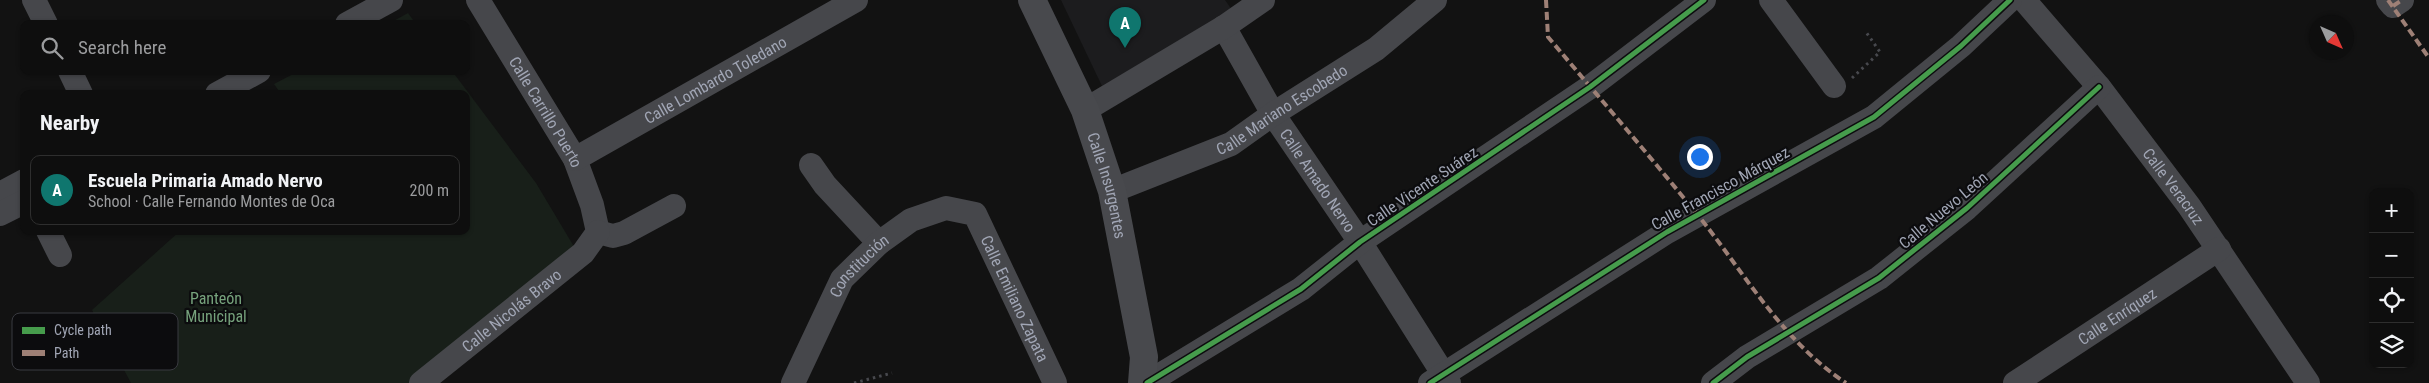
<!DOCTYPE html>
<meta charset="utf-8">
<style>
body{margin:0;font-family:"Roboto Condensed",sans-serif;background:#171717;color:#f1f3f6}
.controls{position:absolute;right:15px;bottom:15px;display:grid;overflow:hidden;border-radius:10px;box-shadow:0 1px 4px #0004}
.controls button{width:45px;height:45px;display:grid;place-items:center;padding:0;border:0;border-bottom:1px solid #2e2e2e;background:#0e0e0e;color:#f1f3f6;font:25px sans-serif}
.compass{position:absolute;left:2309px;top:15px;width:45px;height:45px;border-radius:50%;background:#0e0e0e;box-shadow:0 1px 4px #0004;rotate:135deg}
.you{position:absolute;left:1699px;top:156px;width:18px;height:18px;margin:-12px;border:4px solid #fff;border-radius:50%;background:#1a73e8;box-shadow:0 0 0 8px #1a73e833}
.badge{display:grid;place-items:center;width:32px;height:32px;border-radius:50%;background:#0f766e;color:#fff;font-size:16px;font-weight:700}
.pin{position:absolute;translate:-50% -41px;filter:drop-shadow(0 1px 2px #0008)}
.pin::after{content:'';position:absolute;top:26px;width:18px;height:15px;background:inherit;clip-path:polygon(0 0,100% 0,50% 100%)}
.list{margin:0;padding:0;list-style:none}
h2{display:flex;justify-content:space-between;align-items:center;height:65px;margin:0;padding:0 20px;font-size:21px}
h2 small{font-size:16px;font-weight:400;color:#9b9c9e}
.list li{display:grid;grid-template-columns:32px 1fr auto;gap:15px;align-items:center;box-sizing:border-box;height:70px;margin:0 10px 10px;padding:0 10px;border:1px solid #2e2e2e;border-radius:10px}
.list b{display:block;font-size:19px;white-space:nowrap}
.list p{margin:0;font-size:16px;white-space:nowrap;color:#9b9c9e}
.list em{font-size:16px;font-style:normal;color:#9b9c9e}
.icon{flex:none;width:28px;height:28px;fill:none;stroke:currentColor;stroke-width:2;stroke-linecap:round;stroke-linejoin:round}
.map{position:relative;flex:none;width:2429px;height:383px;overflow:hidden}
.search{position:absolute;background:#0e0e0e;box-shadow:0 1px 4px #0004;left:20px;top:20px;width:450px;height:55px;display:flex;align-items:center;gap:12px;box-sizing:border-box;padding:0 18px;border-radius:10px;color:#9b9c9e;font-size:19px}
.panel{position:absolute;background:#0e0e0e;box-shadow:0 1px 4px #0004;left:20px;top:90px;width:450px;height:145px;border-radius:10px}
.map>svg:first-child{display:block}
</style>
<div class="map">
<svg width="2429" height="383" viewBox="0 0 2429 383">
<rect width="100%" height="100%" fill="#121212"/>
<polygon fill="#1c1c1e" points="1061,0 1225,0 1232,10 1102,86"/>
<g fill="#181f19">
<polygon points="408,13 416,24 388,24"/>
<polygon points="299,71 452,71 536,183 576,250 409,383 131,383 92,310 180,231 466,231 466,94 281,94 274,84"/>
</g>
<g fill="none" stroke-linecap="round" stroke-linejoin="round">
<g stroke="#47484d" stroke-width="3" stroke-dasharray="2.5 4" stroke-linecap="butt">
<polyline points="1852,78 1880,52 1866,32"/>
<polyline points="854,383 892,373"/>
</g>
<g stroke="#46474b" stroke-width="24">
<polyline points="34,0 46,24"/>
<path id="s1" d="M478,0L575,159L592,205L598,232"/>
<polyline points="1771,0 1834,86"/>
<path id="s2" d="M2024,0L2099,87L2189,206L2308,383"/>
<polyline points="2388,0 2393,6 2402,0"/>
<polyline points="347,24 391,0"/>
<path id="s3" d="M1224,27L1273,114L1360,242L1449,383"/>
<polyline points="70,71 81,94"/>
<polyline points="217,94 259,71"/>
<polyline points="1085,110 1224,27 1263,0"/>
<path id="s4" d="M575,159L856,0"/>
<polyline points="811,165 825,185 879,243"/>
<path id="s5" d="M1112,191L1231,144L1273,114L1376,49L1435,0"/>
<polyline points="0,194 24,181"/>
<polyline points="0,214 24,202"/>
<polyline points="48,231 60,255"/>
<polyline points="598,232 613,236 624,233 674,206"/>
<path id="s6" d="M421,383L583,253L598,232"/>
<path id="s7" d="M793,383L842,279L879,243L911,220L946,208L975,214L1055,383"/>
<polyline points="1147,383 1301,289 1360,242 1590,87 1704,0"/>
<polyline points="1430,383 1667,232 1874,117 1961,46 2010,0"/>
<polyline points="1713,383 1747,357 1879,278 1967,208 2099,87"/>
<path id="s8" d="M2015,383L2219,249"/>
</g>
<path stroke="#48494d" stroke-width="28" id="s9" d="M1032,0L1085,110L1112,191L1144,357L1142,383"/>
<g stroke="#9e8076" stroke-width="4" stroke-dasharray="8 4" stroke-linecap="butt">
<path d="M1546,0L1548,37C1598,96 1648,154 1697,214C1744,272 1782,341 1846,383"/>
<polyline points="2388,0 2429,58"/>
<polyline points="2393,6 2402,0"/>
</g>
<defs>
<g id="cycleway">
<polyline points="1147,383 1301,289 1360,242 1590,87 1704,0"/>
<polyline points="1430,383 1667,232 1874,117 1961,46 2010,0"/>
<polyline points="1713,383 1747,357 1879,278 1967,208 2099,87"/>
</g>
</defs>
<use href="#cycleway" stroke="#0c0c0e" stroke-width="8"/>
<use href="#cycleway" stroke="#469c4c" stroke-width="5"/>
</g>
<g text-anchor="middle" stroke-width="4.5" stroke-linejoin="round" paint-order="stroke">
<g font-size="16" fill="#a1a6b5" stroke="#0c0c0e">
<text dy="6" stroke="none"><textPath href="#s4" startOffset="161">Calle Lombardo Toledano</textPath></text>
<text dy="6" stroke="none"><textPath href="#s5" startOffset="189">Calle Mariano Escobedo</textPath></text>
<text dy="6" stroke="none"><textPath href="#s1" startOffset="131">Calle Carrillo Puerto</textPath></text>
<text dy="6" stroke="none"><textPath href="#s3" startOffset="180">Calle Amado Nervo</textPath></text>
<text dy="6" stroke="none"><textPath href="#s9" startOffset="201">Calle Insurgentes</textPath></text>
<text transform="translate(1422 186) rotate(-34)" y="6">Calle Vicente Suárez</text>
<text dy="6" stroke="none"><textPath href="#s2" startOffset="239">Calle Veracruz</textPath></text>
<text transform="translate(1720 188) rotate(-29)" y="6">Calle Francisco Márquez</text>
<text transform="translate(1943 210) rotate(-40)" y="6">Calle Nuevo León</text>
<text dy="6" stroke="none"><textPath href="#s7" startOffset="136">Constitución</textPath></text>
<text dy="6" stroke="none"><textPath href="#s7" startOffset="366">Calle Emiliano Zapata</textPath></text>
<text dy="6" stroke="none"><textPath href="#s6" startOffset="116">Calle Nicolás Bravo</textPath></text>
<text dy="6" stroke="none"><textPath href="#s8" startOffset="122">Calle Enríquez</textPath></text>
</g>
<g font-size="16" fill="#76a27c" stroke="#0c0c0e">
<text x="216" y="304">Panteón<tspan x="216" dy="18">Municipal</tspan></text>
</g>
</g>
<rect x="12" y="313" width="166" height="57" rx="8" fill="#0c0c0e" stroke="#393a40" stroke-width="1"/>
<rect x="22" y="327" width="23" height="7" fill="#469c4c"/>
<rect x="22" y="350" width="23" height="6" fill="#9e8076"/>
<g font-size="14" fill="#a1a6b5">
<text x="54" y="335">Cycle path</text>
<text x="54" y="358">Path</text>
</g>
</svg>
<div class="controls">
<button>+</button>
<button>−</button>
<button><svg class="icon" aria-label="locate" viewBox="0 0 24 24"><circle cx="12" cy="12" r="6"/><path d="M12 2v4M12 18v4M2 12h4M18 12h4"/></svg></button>
<button><svg class="icon" aria-label="layers" viewBox="0 0 24 24"><path d="M12 4l9 5-9 5-9-5zM3 14l9 5 9-5"/></svg></button>
</div>
<svg class="compass" viewBox="-18 -18 36 36"><path d="M0-13l5 13h-10z" fill="#e53935"/><path d="M0 13l5-13h-10z" fill="#9b9c9e"/></svg>
<div class="you"></div>
<div class="pin badge" style="left:1125px;top:48px">A</div>
<div class="search"><svg class="icon" aria-label="search" viewBox="0 0 24 24"><circle cx="10" cy="10" r="6"/><path d="M15 15l6 6"/></svg>Search here</div>
<section class="panel">
<h2>Nearby<small></small></h2>
<ul class="list">
<li><span class="badge">A</span><div><b>Escuela Primaria Amado Nervo</b><p>School · Calle Fernando Montes de Oca</p></div><em>200 m</em></li>
</ul>
</section>
</div>
